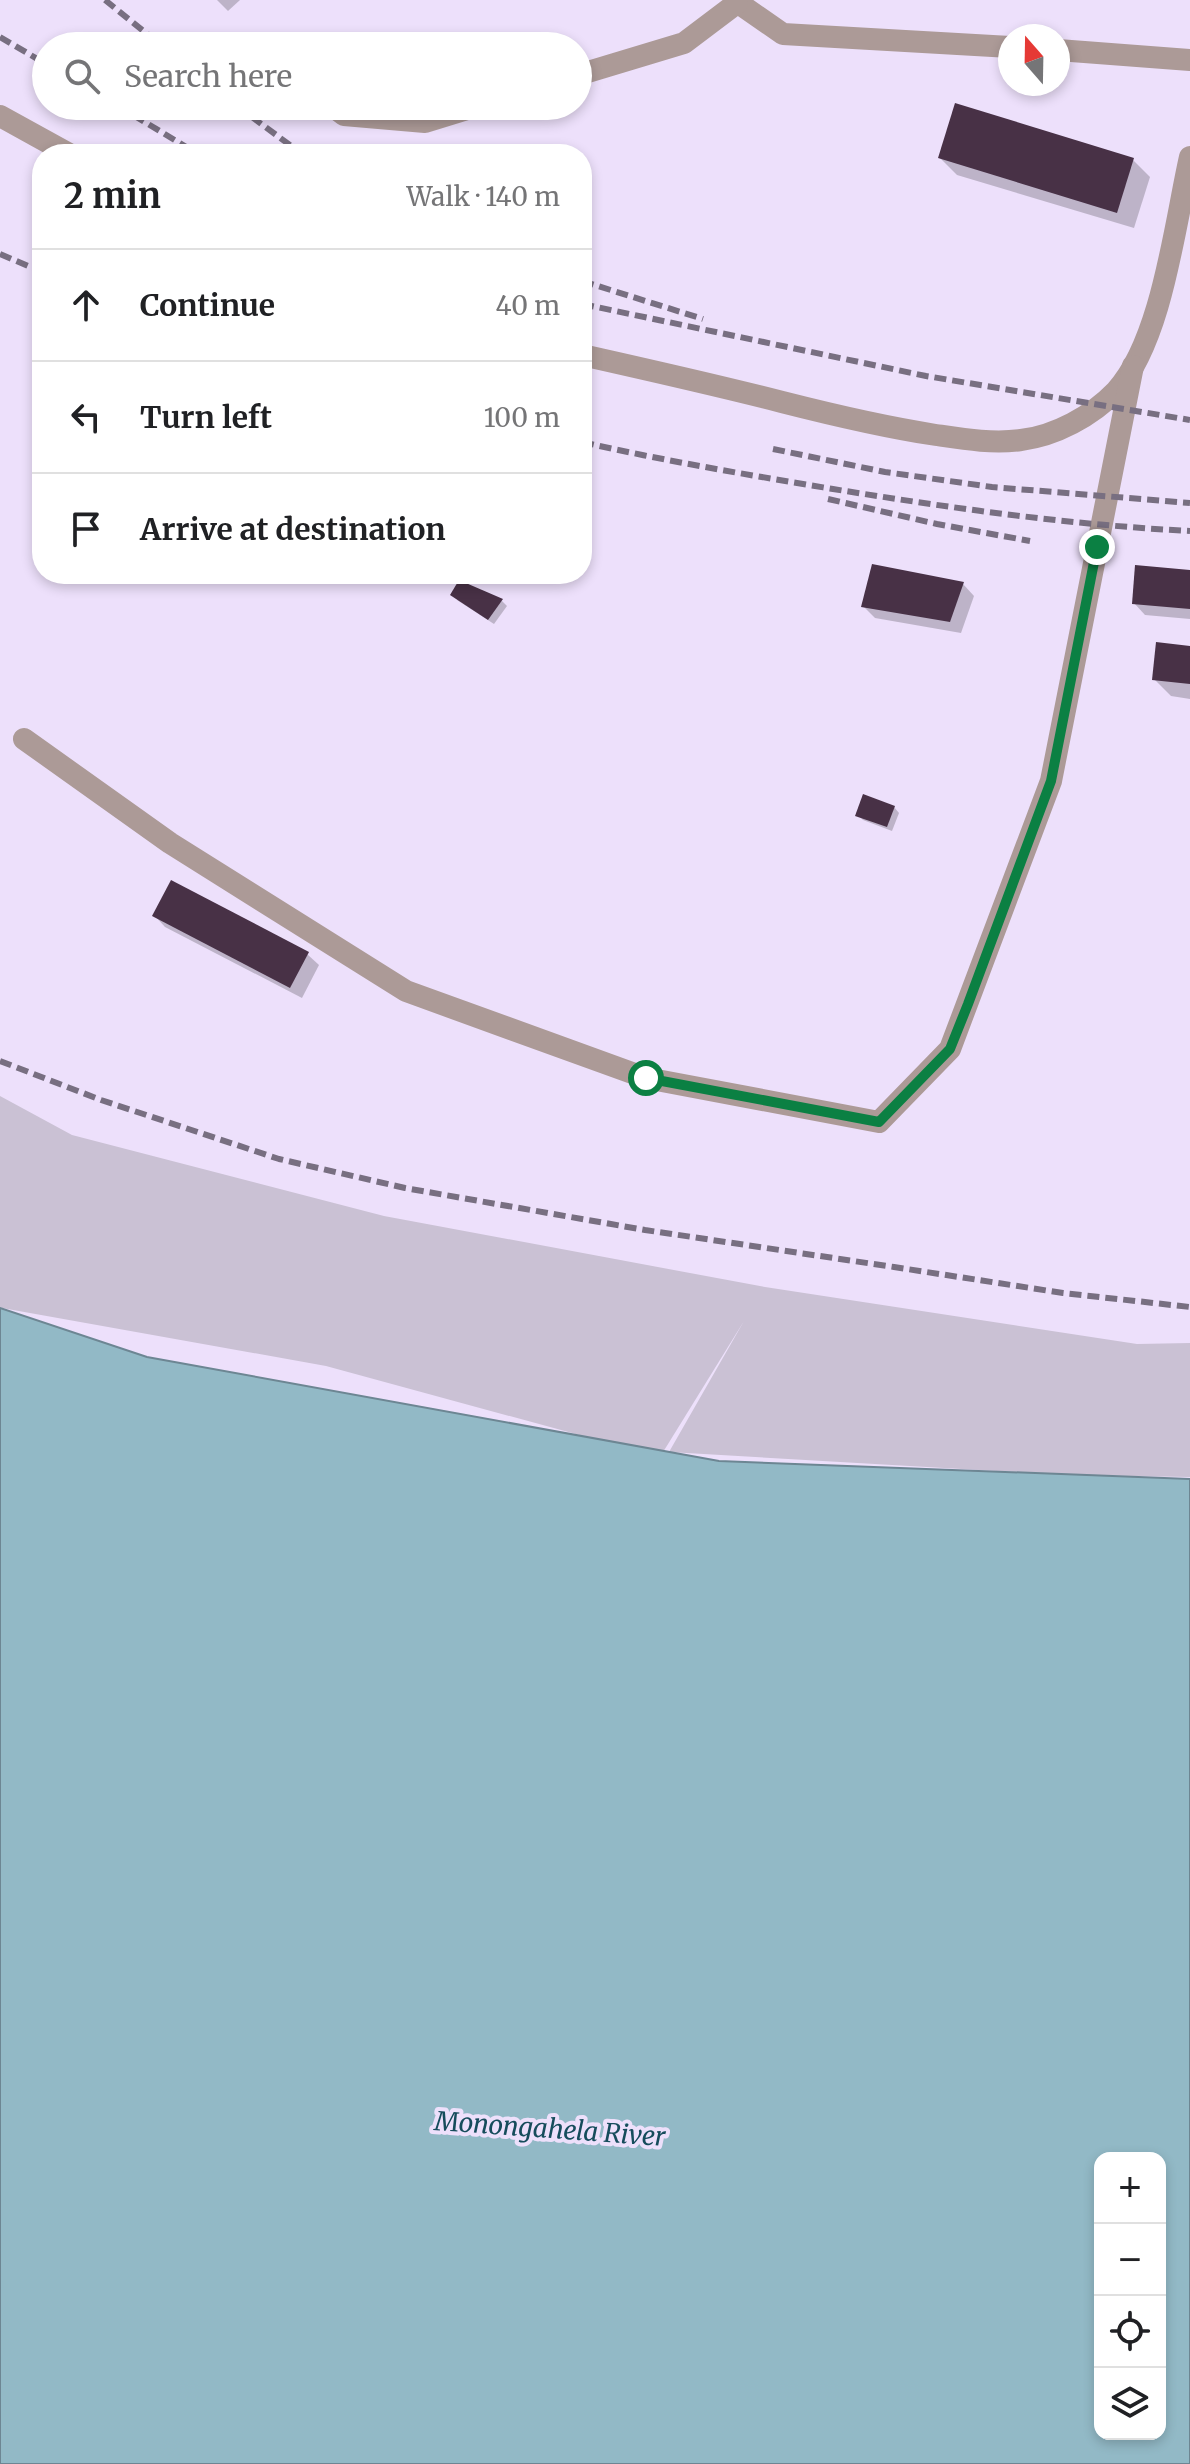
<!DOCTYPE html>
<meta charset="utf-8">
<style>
body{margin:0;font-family:Merriweather,serif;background:#f6f6f6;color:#202124}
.controls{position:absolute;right:24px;bottom:24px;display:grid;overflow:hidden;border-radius:16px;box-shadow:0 4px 12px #0003}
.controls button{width:72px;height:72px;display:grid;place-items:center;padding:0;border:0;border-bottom:2px solid #e0e0e0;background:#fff;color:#202124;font:40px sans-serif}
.compass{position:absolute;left:998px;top:24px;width:72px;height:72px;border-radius:50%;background:#fff;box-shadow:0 4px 12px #0003;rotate:340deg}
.stop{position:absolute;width:24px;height:24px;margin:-18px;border:6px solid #0b8043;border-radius:50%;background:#fff}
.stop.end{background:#0b8043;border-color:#fff;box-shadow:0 2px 8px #0008}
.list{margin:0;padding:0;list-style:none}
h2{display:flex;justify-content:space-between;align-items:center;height:104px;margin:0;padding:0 32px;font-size:34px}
h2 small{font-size:26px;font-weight:400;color:#757577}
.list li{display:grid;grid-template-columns:52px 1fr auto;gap:24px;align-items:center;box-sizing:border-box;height:112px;padding:0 32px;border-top:2px solid #e0e0e0}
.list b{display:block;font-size:30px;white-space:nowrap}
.list em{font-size:26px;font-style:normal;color:#757577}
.icon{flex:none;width:44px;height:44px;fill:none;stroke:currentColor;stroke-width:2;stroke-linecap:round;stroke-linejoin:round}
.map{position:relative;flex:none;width:1190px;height:2464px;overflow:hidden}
.search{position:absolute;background:#fff;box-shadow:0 4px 12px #0003;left:32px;top:32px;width:560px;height:88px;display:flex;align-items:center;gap:20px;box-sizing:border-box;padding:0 28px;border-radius:44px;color:#757577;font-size:30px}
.panel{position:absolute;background:#fff;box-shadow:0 4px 12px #0003;left:32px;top:144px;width:560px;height:440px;border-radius:32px}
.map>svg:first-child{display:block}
</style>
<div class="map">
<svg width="1190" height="2464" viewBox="0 0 1190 2464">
<rect width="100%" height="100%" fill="#ede0fb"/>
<polygon fill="#cac1d4" points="0,1096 72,1135 384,1216 765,1287 1137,1344 1190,1343 1190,1477 1064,1475 669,1452 744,1321 660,1457 326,1366 2,1308 0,1307"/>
<path fill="#92b9c6" stroke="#6d8693" stroke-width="2" fill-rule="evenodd" d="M0,1308L147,1357L719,1461L1190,1479V2464H0ZM1100,2158H1160V2434H1100Z"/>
<g fill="#0003">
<polygon points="217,0 240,0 228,11"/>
<polygon points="940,158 1133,160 1150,177 1134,228 957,175"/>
<polygon points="1190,572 1190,619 1145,615 1134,603"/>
<polygon points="460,582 502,601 507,606 494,624 457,600"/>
<polygon points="963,584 974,596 961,633 875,618 863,606"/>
<polygon points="1190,648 1190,699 1171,696 1154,679"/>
<polygon points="894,807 899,813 892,831 863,820 858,815"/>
<polygon points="154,915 307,954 319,965 302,998 165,927"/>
</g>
<g fill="#483146">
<polygon points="955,103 1134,158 1117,213 938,158"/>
<polygon points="872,564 964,582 950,622 861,607"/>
<polygon points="1135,565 1190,570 1190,609 1132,604"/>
<polygon points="459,580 503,599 488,620 450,595"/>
<polygon points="1156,642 1190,646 1190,684 1152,680"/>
<polygon points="863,794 895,806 887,827 855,816"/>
<polygon points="171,880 309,952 290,988 152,916"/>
</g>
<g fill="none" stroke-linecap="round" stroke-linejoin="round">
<g stroke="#ac9a97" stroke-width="22">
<polyline points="734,0 783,34 1010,47"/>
<polyline points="1058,50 1190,60"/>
<polyline points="578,75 684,43 737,3"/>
<polyline points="332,106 344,115 425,122 477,106"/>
<polyline points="0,116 69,154"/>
<path d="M582,355C649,370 716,385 782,402C833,415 884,427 936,435C963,439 993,444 1021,440C1055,436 1092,416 1116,391C1162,341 1175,223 1190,157"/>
<polyline points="24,739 170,843 406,991 646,1078 879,1122 950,1049 1051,781 1133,366"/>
</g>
<g stroke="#786f81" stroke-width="6" stroke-dasharray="12 6" stroke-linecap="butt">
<polyline points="105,0 162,46"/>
<polyline points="0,37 46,64"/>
<polyline points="118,106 198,154"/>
<polyline points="237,106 302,154"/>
<polyline points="0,254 42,272"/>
<polyline points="582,281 703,319"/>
<polyline points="582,304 926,376 1190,420"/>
<path d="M582,442C665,461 749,475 833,489C951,508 1071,525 1190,531"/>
<polyline points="773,449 885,472 992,487 1190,503"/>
<polyline points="828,499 937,524 1030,541"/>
<polyline points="0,1061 101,1100 279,1159 405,1188 645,1230 894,1267 1063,1293 1190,1307"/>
</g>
</g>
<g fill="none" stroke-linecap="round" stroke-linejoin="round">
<polyline stroke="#0b8043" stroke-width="10" points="646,1078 879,1122 950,1049 968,1004 1051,781 1097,547"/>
</g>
<g text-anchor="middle" stroke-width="8" stroke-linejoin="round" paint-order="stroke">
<g font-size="26" font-style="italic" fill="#164c5c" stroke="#ede0fb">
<text transform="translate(550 2129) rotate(4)" y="9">Monongahela River</text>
</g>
</g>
</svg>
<div class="controls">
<button>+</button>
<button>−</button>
<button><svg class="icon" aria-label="locate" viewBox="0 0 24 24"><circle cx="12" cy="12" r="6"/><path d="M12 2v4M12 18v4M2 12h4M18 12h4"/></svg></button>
<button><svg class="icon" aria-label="layers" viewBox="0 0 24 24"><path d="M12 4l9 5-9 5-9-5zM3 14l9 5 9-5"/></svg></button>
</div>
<svg class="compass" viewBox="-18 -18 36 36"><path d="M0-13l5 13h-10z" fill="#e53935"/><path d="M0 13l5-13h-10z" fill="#757577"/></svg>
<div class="stop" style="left:646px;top:1078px"></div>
<div class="stop end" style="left:1097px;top:547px"></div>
<div class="search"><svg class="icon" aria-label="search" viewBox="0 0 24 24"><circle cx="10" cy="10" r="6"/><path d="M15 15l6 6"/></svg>Search here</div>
<section class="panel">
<h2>2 min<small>Walk · 140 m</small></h2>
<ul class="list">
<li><svg class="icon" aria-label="ahead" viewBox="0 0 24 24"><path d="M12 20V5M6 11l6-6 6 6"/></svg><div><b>Continue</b></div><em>40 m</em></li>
<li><svg class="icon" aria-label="left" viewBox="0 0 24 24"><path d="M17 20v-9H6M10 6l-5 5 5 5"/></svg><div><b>Turn left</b></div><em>100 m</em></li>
<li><svg class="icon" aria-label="arrive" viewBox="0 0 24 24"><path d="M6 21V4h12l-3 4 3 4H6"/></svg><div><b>Arrive at destination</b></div></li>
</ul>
</section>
</div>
